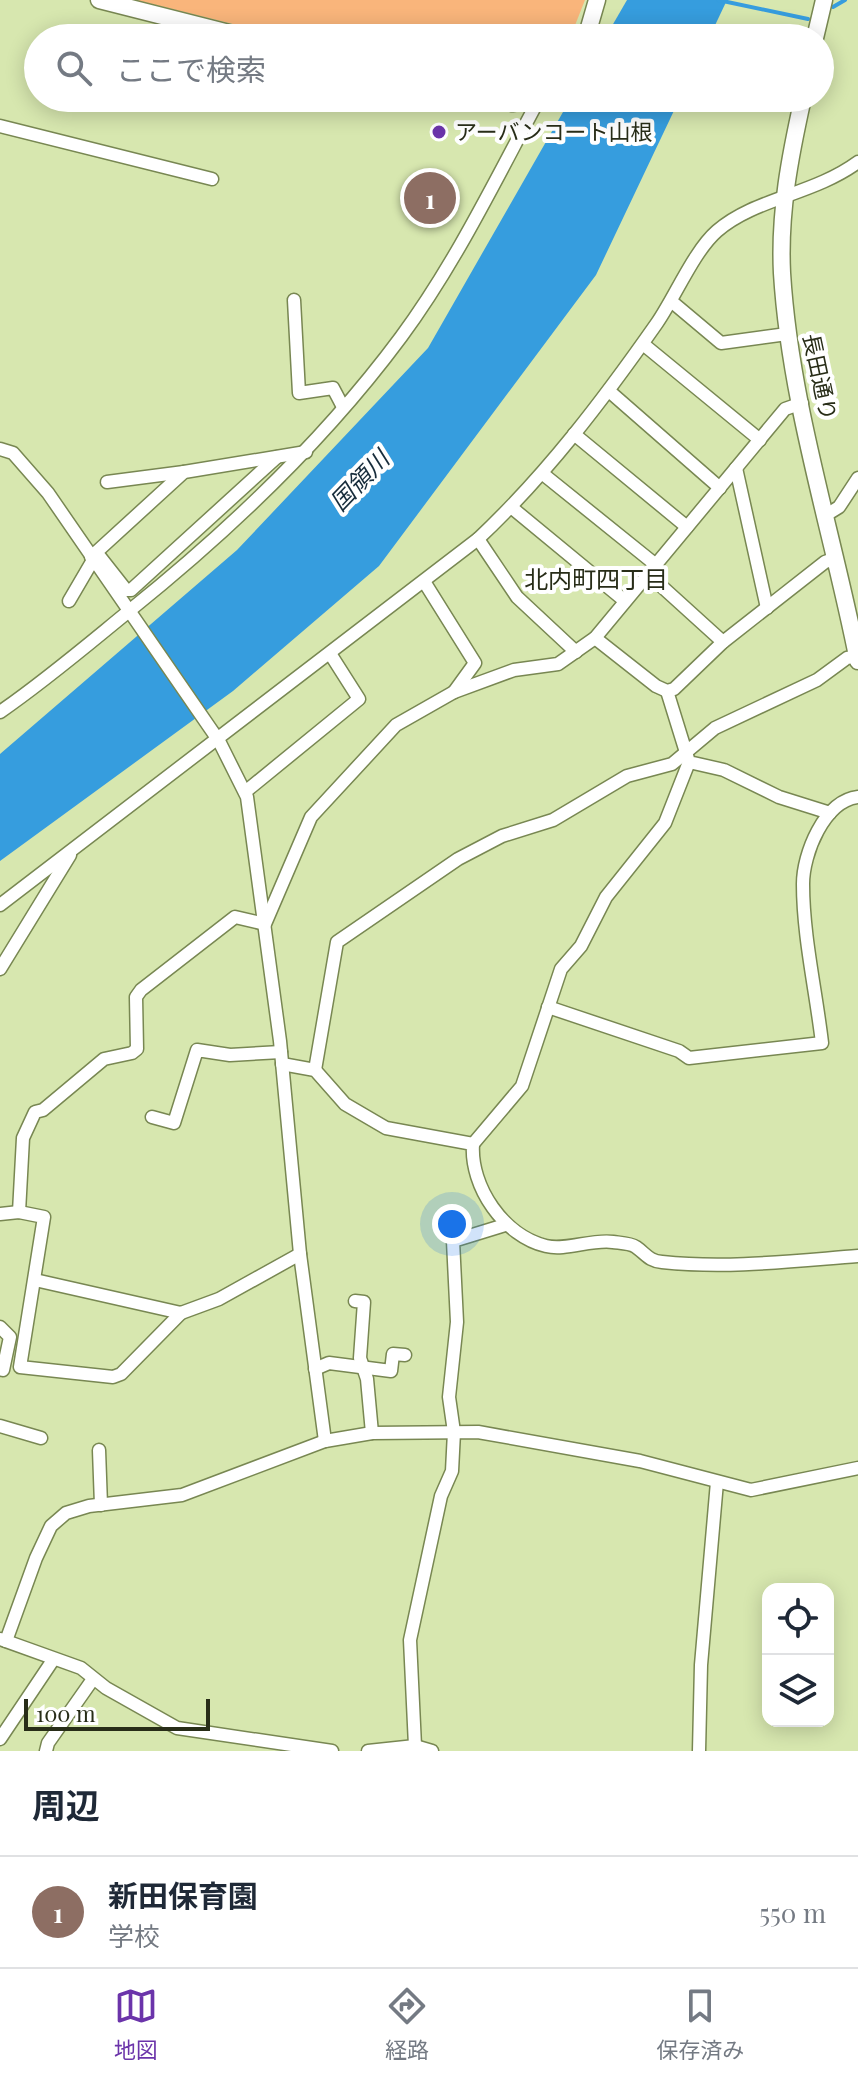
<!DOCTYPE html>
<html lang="ja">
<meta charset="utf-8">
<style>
body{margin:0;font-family:"Playfair Display","Noto Sans JP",serif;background:#f2f2f3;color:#1f2937}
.controls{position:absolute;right:24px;bottom:24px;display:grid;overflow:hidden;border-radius:16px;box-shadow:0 4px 20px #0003}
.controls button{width:72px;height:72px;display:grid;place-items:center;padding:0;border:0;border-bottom:2px solid #e0e1e3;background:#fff;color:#1f2937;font:40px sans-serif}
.scale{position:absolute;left:24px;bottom:20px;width:186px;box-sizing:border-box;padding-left:8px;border:4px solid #282d18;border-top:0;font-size:22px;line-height:28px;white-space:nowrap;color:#282d18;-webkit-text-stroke:6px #fff;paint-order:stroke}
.you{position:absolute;left:452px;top:1224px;width:28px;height:28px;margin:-20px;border:6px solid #fff;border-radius:50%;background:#1a73e8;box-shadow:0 0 0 12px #1a73e833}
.badge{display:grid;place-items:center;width:52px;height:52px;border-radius:50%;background:#6b34aa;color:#fff;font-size:26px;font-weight:700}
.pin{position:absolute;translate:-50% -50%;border:4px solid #fff;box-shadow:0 2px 8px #0006}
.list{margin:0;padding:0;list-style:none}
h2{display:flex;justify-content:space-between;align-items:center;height:104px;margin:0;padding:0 32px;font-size:34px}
h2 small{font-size:26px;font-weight:400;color:#747a83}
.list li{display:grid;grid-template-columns:52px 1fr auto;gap:24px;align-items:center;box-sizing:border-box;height:112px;padding:0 32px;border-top:2px solid #e0e1e3}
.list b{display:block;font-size:30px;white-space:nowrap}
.list p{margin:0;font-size:26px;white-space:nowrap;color:#747a83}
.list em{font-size:26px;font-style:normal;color:#747a83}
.icon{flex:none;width:44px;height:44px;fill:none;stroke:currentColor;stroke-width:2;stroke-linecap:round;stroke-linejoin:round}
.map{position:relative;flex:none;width:858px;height:1751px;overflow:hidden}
.search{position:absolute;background:#fff;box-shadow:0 4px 20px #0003;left:24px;right:24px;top:24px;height:88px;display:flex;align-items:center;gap:20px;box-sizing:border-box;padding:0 28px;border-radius:44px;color:#747a83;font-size:30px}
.sheet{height:216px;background:#fff}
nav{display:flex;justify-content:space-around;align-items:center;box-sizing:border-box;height:112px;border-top:2px solid #e0e1e3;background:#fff;font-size:22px;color:#747a83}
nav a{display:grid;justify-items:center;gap:4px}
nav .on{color:#6b34aa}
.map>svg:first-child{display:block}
</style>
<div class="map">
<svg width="858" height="1751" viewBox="0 0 858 1751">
<rect width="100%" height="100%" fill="#d7e7af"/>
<polygon fill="#f9b57b" points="136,0 585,0 570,38 289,38"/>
<g fill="#369dde">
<polygon points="627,0 727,0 709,38 605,38"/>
<polygon points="571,98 680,98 596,275 379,566 233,691 0,861 0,754 237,550 428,348"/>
</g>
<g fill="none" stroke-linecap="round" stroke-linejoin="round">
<g stroke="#369dde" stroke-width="4">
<polyline points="718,0 808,19"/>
<polyline points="833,7 845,0"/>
</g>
<defs>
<g id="minor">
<polyline points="0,126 212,179"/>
<polyline points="294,300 299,393 333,388 343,407"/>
<polyline points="671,301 721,343 787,334"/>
<polyline points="643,344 760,440"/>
<polyline points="609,391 720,488"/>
<polyline points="574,434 687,527"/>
<polyline points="0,449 13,453 48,493 219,741 247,797 280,1041 300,1254 325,1441"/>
<polyline points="736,468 767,608"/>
<polyline points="543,474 656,565"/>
<polyline points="107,482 184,472"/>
<polyline points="511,507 625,601"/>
<polyline points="826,515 839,507 858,478"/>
<polyline points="478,539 517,597 576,652"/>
<polyline points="91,557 184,472 306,452"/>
<polyline points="100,557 126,590 131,590 277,457"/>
<polyline points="648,574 723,642"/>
<polyline points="425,583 475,663 454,692"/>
<polyline points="69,601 93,560"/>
<polyline points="595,638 656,686 667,691 674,689 723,642 825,562 836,558"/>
<polyline points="667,691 689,762 724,770 779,797 830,813"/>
<path d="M0,712C45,681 86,646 129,611C230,530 324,441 401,337C455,264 495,181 538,101"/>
<polyline points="245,792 359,699 331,655"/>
<path d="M0,905L478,539C547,474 603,400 657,323C675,297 694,251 717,231C755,198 813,195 858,162"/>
<polyline points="0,969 70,855"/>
<path d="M548,1007L679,1051L689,1058L822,1043C816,991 803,936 803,884C803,854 824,801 858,797"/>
<path d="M282,1064L315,1070L345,1104L386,1128L473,1144C470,1187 504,1236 546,1246C566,1251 591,1239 613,1242C620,1243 630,1243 636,1247C646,1254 649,1261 662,1262C727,1269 793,1261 858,1256"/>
<polyline points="315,1070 337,942 458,859 502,836 553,820 627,776 672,764 715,728 817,680 847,658 858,656"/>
<polyline points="152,1117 174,1123 197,1050 230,1055 281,1052"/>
<polyline points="473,1144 522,1086 561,969 581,946 606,897 665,823 689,762"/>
<polyline points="19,1212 23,1138 35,1112 43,1110 104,1059 132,1053 137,1049 136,997 141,990 235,917 265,924 311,817 396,725 454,692 514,670 558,664 595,638 785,409 802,403"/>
<polyline points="0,1214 19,1212 44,1217 20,1367 113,1377 121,1374 181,1313"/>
<polyline points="35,1280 181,1313 219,1299 300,1254"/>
<polyline points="355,1301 364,1302 360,1358 367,1379 372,1433"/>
<polyline points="0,1327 10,1337 3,1370"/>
<polyline points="315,1369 329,1363 391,1371 393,1354 405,1355"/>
<polyline points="0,1426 41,1438"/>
<polyline points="99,1450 101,1505"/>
<polyline points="0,1639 81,1668 106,1688 177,1728 332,1751"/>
<polyline points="6,1641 36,1558 51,1526 66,1513 89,1506 182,1495 325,1441 372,1433 478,1432 640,1461 751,1490 858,1468"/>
<polyline points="0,1739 53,1660"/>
<polyline points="415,1746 410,1640 441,1496 452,1471 454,1432 449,1397 457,1322 453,1241 505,1225"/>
<polyline points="46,1751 48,1743 93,1679"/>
<polyline points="368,1751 415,1746 432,1751"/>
<polyline points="699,1751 701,1665 717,1482"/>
</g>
<g id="tertiary">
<polyline points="99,0 249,38"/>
<polyline points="586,38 597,0"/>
<polyline points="815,38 824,0"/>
<polyline points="491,98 512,103 545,98"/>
<path d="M803,98C790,156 779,213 782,273C790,404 833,533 858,661"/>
</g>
</defs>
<use href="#minor" stroke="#788752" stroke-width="15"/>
<use href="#tertiary" stroke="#788752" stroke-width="19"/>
<use href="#minor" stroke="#fff" stroke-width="12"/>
<use href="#tertiary" stroke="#fff" stroke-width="16"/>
</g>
<circle fill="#6b34aa" stroke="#fff" stroke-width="3" cx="439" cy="132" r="8"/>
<g text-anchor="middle" stroke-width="8" stroke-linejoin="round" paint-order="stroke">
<g font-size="22" fill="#282d18" stroke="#fff" text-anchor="start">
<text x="455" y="140">アーバンコート山根</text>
</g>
<g font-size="22" fill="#282d18" stroke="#fff">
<text transform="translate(820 377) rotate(78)" y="8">長田通り</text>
</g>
<g font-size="24" font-style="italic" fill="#172c3b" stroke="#fff">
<text transform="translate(360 481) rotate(-46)" y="8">国領川</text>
</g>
<g font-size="24" fill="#282d18" stroke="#fff">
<text x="596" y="588">北内町四丁目</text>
</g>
</g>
</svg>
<div class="controls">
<button><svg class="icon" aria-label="locate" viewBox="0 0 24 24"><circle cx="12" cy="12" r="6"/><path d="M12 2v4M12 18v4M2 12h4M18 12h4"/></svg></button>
<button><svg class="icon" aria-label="layers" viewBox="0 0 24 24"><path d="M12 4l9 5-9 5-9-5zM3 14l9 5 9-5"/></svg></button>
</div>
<div class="scale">100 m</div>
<div class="you"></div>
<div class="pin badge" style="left:430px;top:198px;background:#8d6e63">1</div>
<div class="search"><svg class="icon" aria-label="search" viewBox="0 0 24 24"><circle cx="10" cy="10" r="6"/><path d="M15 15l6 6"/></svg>ここで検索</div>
</div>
<section class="sheet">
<h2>周辺<small></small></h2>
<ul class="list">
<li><span class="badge" style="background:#8d6e63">1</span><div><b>新田保育園</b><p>学校</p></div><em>550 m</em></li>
</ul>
</section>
<nav>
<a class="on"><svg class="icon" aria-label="map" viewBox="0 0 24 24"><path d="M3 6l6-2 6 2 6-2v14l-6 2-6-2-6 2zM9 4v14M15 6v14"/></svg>地図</a>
<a><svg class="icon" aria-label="directions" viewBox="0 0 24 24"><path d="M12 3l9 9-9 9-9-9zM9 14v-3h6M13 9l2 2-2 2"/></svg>経路</a>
<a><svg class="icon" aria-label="saved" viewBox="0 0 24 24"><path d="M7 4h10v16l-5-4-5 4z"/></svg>保存済み</a>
</nav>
